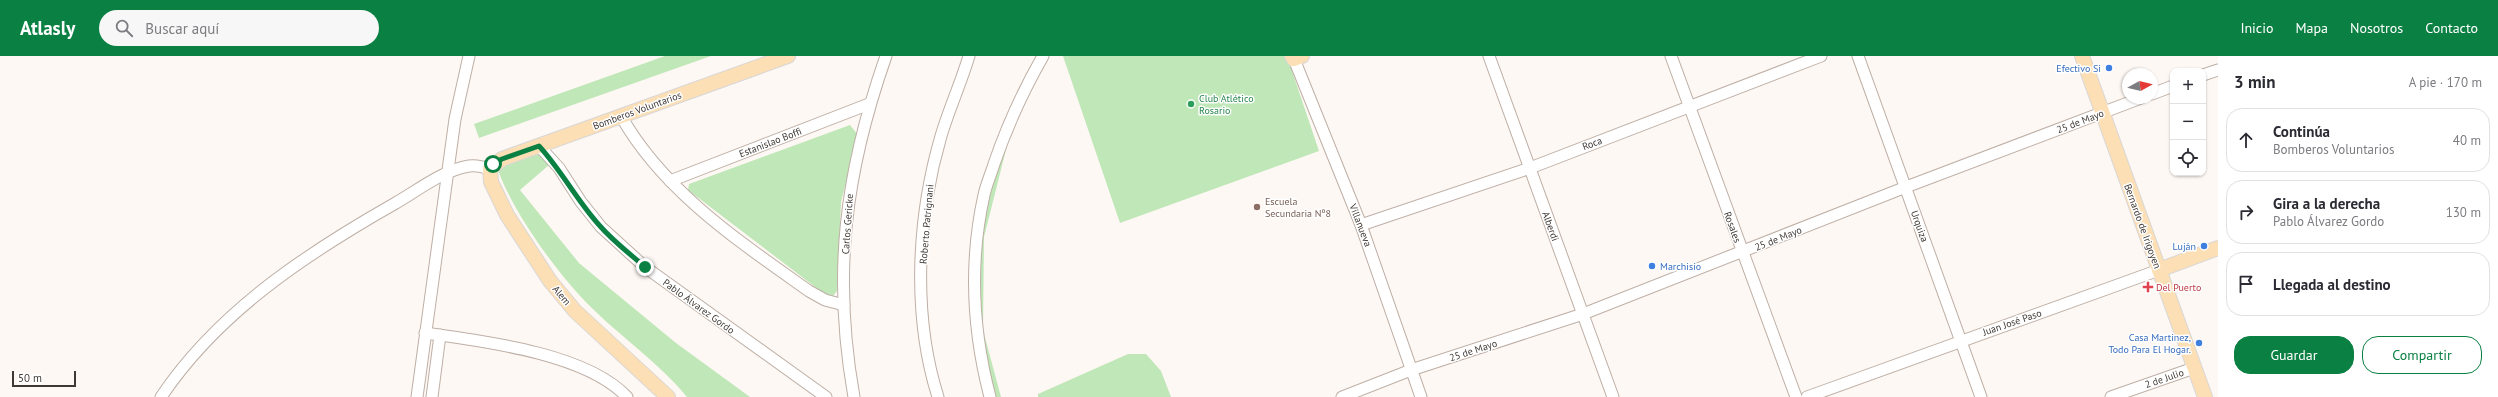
<!DOCTYPE html>
<html lang="es">
<meta charset="utf-8">
<style>
body{margin:0;font-family:"PT Sans",sans-serif;background:#f7f7f7;color:#2b2b33}
.controls{position:absolute;right:12px;top:12px;display:grid;overflow:hidden;border-radius:8px;box-shadow:0 1px 3px #0004}
.controls button{width:36px;height:36px;display:grid;place-items:center;padding:0;border:0;border-bottom:1px solid #e1e1e2;background:#fff;color:#2b2b33;font:20px sans-serif}
.compass{position:absolute;left:2122px;top:12px;width:36px;height:36px;border-radius:50%;background:#fff;box-shadow:0 1px 3px #0004;rotate:82deg}
.scale{position:absolute;left:12px;bottom:10px;width:64px;box-sizing:border-box;padding-left:4px;border:2px solid #3f3935;border-top:0;font-size:11px;line-height:14px;white-space:nowrap;color:#3f3935;-webkit-text-stroke:3px #fff;paint-order:stroke}
.stop{position:absolute;width:12px;height:12px;margin:-9px;border:3px solid #0b8043;border-radius:50%;background:#fff}
.stop.end{background:#0b8043;border-color:#fff;box-shadow:0 1px 4px #0008}
.list{margin:0;padding:0;list-style:none}
h2{display:flex;justify-content:space-between;align-items:center;height:52px;margin:0;padding:0 16px;font-size:17px}
h2 small{font-size:13px;font-weight:400;color:#7c7c81}
.list li{display:grid;grid-template-columns:26px 1fr auto;gap:12px;align-items:center;box-sizing:border-box;height:64px;margin:0 8px 8px;padding:0 8px;border:1px solid #e1e1e2;border-radius:16px}
.list b{display:block;font-size:15px;white-space:nowrap}
.list p{margin:0;font-size:13px;white-space:nowrap;color:#7c7c81}
.list em{font-size:13px;font-style:normal;color:#7c7c81}
.actions{display:flex;gap:8px;padding:12px 16px}
.actions a{flex:1;padding:9px 0;border:1px solid #0b8043;border-radius:16px;text-align:center;font-size:14px;color:#0b8043}
.actions .main{background:#0b8043;color:#fff}
.icon{flex:none;width:22px;height:22px;fill:none;stroke:currentColor;stroke-width:2;stroke-linecap:round;stroke-linejoin:round}
.map{position:relative;flex:none;width:2218px;height:341px;overflow:hidden}
header{display:flex;align-items:center;gap:24px;box-sizing:border-box;height:56px;padding:0 20px;background:#0b8043;color:#fff}
header strong{font-size:19px}
nav{display:flex;gap:22px;margin-inline-start:auto;font-size:14px}
.search{width:280px;height:36px;background:#f7f7f7;display:flex;align-items:center;gap:10px;box-sizing:border-box;padding:0 14px;border-radius:22px;color:#7c7c81;font-size:15px}
main{display:flex}
aside{flex:1;background:#fff}
.map>svg:first-child{display:block}
</style>
<header>
<strong>Atlasly</strong>
<div class="search"><svg class="icon" aria-label="search" viewBox="0 0 24 24"><circle cx="10" cy="10" r="6"/><path d="M15 15l6 6"/></svg>Buscar aquí</div>
<nav><a>Inicio</a><a>Mapa</a><a>Nosotros</a><a>Contacto</a></nav>
</header>
<main>
<div class="map">
<svg width="2218" height="341" viewBox="0 0 2218 341">
<rect width="100%" height="100%" fill="#fef8f4"/>
<g fill="#c0e7b8">
<polygon points="665,0 711,0 479,82 474,68"/>
<polygon points="1063,0 1287,0 1319,95 1120,167"/>
<polygon points="1017,50 984,181 983,274 1001,341 996,341 978,272 980,178 1007,69"/>
<polygon points="850,69 858,79 841,146 837,235 833,240 823,237 688,134 689,128"/>
<path d="M536,95L549,109L520,134L579,207L676,287L750,341H687C661,309 625,284 596,256C561,223 514,159 498,114V109Z"/>
<polygon points="1128,298 1146,298 1161,315 1171,341 1038,341 1038,338"/>
</g>
<g fill="none" stroke-linecap="round" stroke-linejoin="round">
<defs>
<g id="minor">
<polyline points="1489,0 1613,341"/>
<polyline points="1671,0 1796,341"/>
<polyline points="1858,0 1981,341"/>
<polyline points="1294,3 1361,169 1421,341"/>
<polyline points="2203,19 2218,14"/>
<polyline points="2152,38 2173,30"/>
<path d="M621,60C663,135 740,186 809,235L825,244L844,249"/>
<polyline points="539,90 559,112 581,146 601,171 645,211 826,341"/>
<polyline points="670,125 869,48"/>
<polyline points="1361,169 1530,112 1821,0"/>
<path d="M425,277C482,285 586,297 627,341"/>
<path d="M161,341C218,256 306,198 394,148C417,135 443,114 469,110C476,109 484,111 490,113"/>
<polyline points="417,341 455,63 469,0"/>
<polyline points="432,341 440,279"/>
<path d="M854,341C832,218 845,117 886,0"/>
<path d="M938,341C912,259 917,162 941,80C949,53 961,27 969,0"/>
<path d="M990,341C973,276 969,206 984,139C986,129 991,118 994,108C1007,70 1023,35 1043,0"/>
<polyline points="1342,341 1411,314 1583,258 1906,131 2141,42"/>
<polyline points="1807,341 2159,214"/>
<polyline points="2111,341 2194,312"/>
</g>
<g id="major">
<polyline points="1292,0 1294,3 1302,0"/>
<polyline points="2082,0 2205,341"/>
<polyline points="2159,214 2218,192"/>
<polyline points="668,341 575,255 550,225 507,159 491,126 490,113 502,103 788,0"/>
</g>
</defs>
<use href="#minor" stroke="#beafa5" stroke-width="13"/>
<use href="#major" stroke="#d9d7d7" stroke-width="16"/>
<use href="#minor" stroke="#fff" stroke-width="11"/>
<use href="#major" stroke="#fcdfb4" stroke-width="14"/>
</g>
<g fill="none" stroke-linecap="round" stroke-linejoin="round">
<path stroke="#0b8043" stroke-width="5" d="M493,108L502,103L539,90C562,115 577,145 600,170C613,185 630,198 645,211"/>
</g>
<g fill="#3f7fe0" stroke="#fff" stroke-width="1.5">
<circle cx="2109" cy="12" r="4"/>
<circle cx="2204" cy="190" r="4"/>
<circle cx="1652" cy="210" r="4"/>
<circle cx="2199" cy="287" r="4"/>
</g>
<circle fill="#2e9e5b" stroke="#fff" stroke-width="1.5" cx="1191" cy="48" r="4"/>
<circle fill="#8d6e63" stroke="#fff" stroke-width="1.5" cx="1257" cy="151" r="4"/>
<path fill="#e0444e" stroke="#fff" stroke-width="1.5" d="M2146 225h4v4h4v4h-4v4h-4v-4h-4v-4h4z"/>
<g text-anchor="middle" stroke-width="3" stroke-linejoin="round" paint-order="stroke">
<g font-size="10" fill="#366cbe" stroke="#fff" text-anchor="end">
<text x="2101" y="16">Efectivo Si</text>
<text x="2196" y="194">Luján</text>
<text x="1660" y="214" text-anchor="start">Marchisio</text>
<text x="2191" y="285">Casa Martinez,<tspan x="2191" dy="12">Todo Para El Hogar.</tspan></text>
</g>
<g font-size="10" fill="#27864d" stroke="#fff" text-anchor="start">
<text x="1199" y="46">Club Atlético<tspan x="1199" dy="12">Rosario</tspan></text>
</g>
<g font-size="10" fill="#3f3935" stroke="#fff">
<text transform="translate(637 54) rotate(-20)" y="4">Bomberos Voluntarios</text>
<text transform="translate(2080 65) rotate(-21)" y="4">25 de Mayo</text>
<text transform="translate(770 86) rotate(-21)" y="4">Estanislao Boffi</text>
<text transform="translate(1592 87) rotate(-21)" y="4">Roca</text>
<text transform="translate(847 168) rotate(-86)" y="4">Carlos Gericke</text>
<text transform="translate(926 168) rotate(-85)" y="4">Roberto Patrignani</text>
<text transform="translate(1361 169) rotate(69)" y="4">Villanueva</text>
<text transform="translate(1551 170) rotate(70)" y="4">Alberdi</text>
<text transform="translate(1920 170) rotate(70)" y="4">Urquiza</text>
<text transform="translate(2143 170) rotate(70)" y="4">Bernardo de Irigoyen</text>
<text transform="translate(1733 171) rotate(70)" y="4">Rosales</text>
<text transform="translate(1778 182) rotate(-22)" y="4">25 de Mayo</text>
<text transform="translate(562 239) rotate(50)" y="4">Alem</text>
<text transform="translate(699 250) rotate(36)" y="4">Pablo Álvarez Gordo</text>
<text transform="translate(2012 266) rotate(-19)" y="4">Juan José Paso</text>
<text transform="translate(1473 294) rotate(-18)" y="4">25 de Mayo</text>
<text transform="translate(2164 322) rotate(-19)" y="4">2 de Julio</text>
</g>
<g font-size="10" fill="#785e54" stroke="#fff" text-anchor="start">
<text x="1265" y="149">Escuela<tspan x="1265" dy="12">Secundaria Nº8</tspan></text>
</g>
<g font-size="10" fill="#be3a42" stroke="#fff" text-anchor="start">
<text x="2156" y="235">Del Puerto</text>
</g>
</g>
</svg>
<div class="controls">
<button>+</button>
<button>−</button>
<button><svg class="icon" aria-label="locate" viewBox="0 0 24 24"><circle cx="12" cy="12" r="6"/><path d="M12 2v4M12 18v4M2 12h4M18 12h4"/></svg></button>
</div>
<svg class="compass" viewBox="-18 -18 36 36"><path d="M0-13l5 13h-10z" fill="#e53935"/><path d="M0 13l5-13h-10z" fill="#7c7c81"/></svg>
<div class="scale">50 m</div>
<div class="stop" style="left:493px;top:108px"></div>
<div class="stop end" style="left:645px;top:211px"></div>
</div>
<aside>
<h2>3 min<small>A pie · 170 m</small></h2>
<ul class="list">
<li><svg class="icon" aria-label="ahead" viewBox="0 0 24 24"><path d="M12 20V5M6 11l6-6 6 6"/></svg><div><b>Continúa</b><p>Bomberos Voluntarios</p></div><em>40 m</em></li>
<li><svg class="icon" aria-label="right" viewBox="0 0 24 24"><path d="M7 20v-9h11M14 6l5 5-5 5"/></svg><div><b>Gira a la derecha</b><p>Pablo Álvarez Gordo</p></div><em>130 m</em></li>
<li><svg class="icon" aria-label="arrive" viewBox="0 0 24 24"><path d="M6 21V4h12l-3 4 3 4H6"/></svg><div><b>Llegada al destino</b></div></li>
</ul>
<div class="actions"><a class="main">Guardar</a><a>Compartir</a></div>
</aside>
</main>
